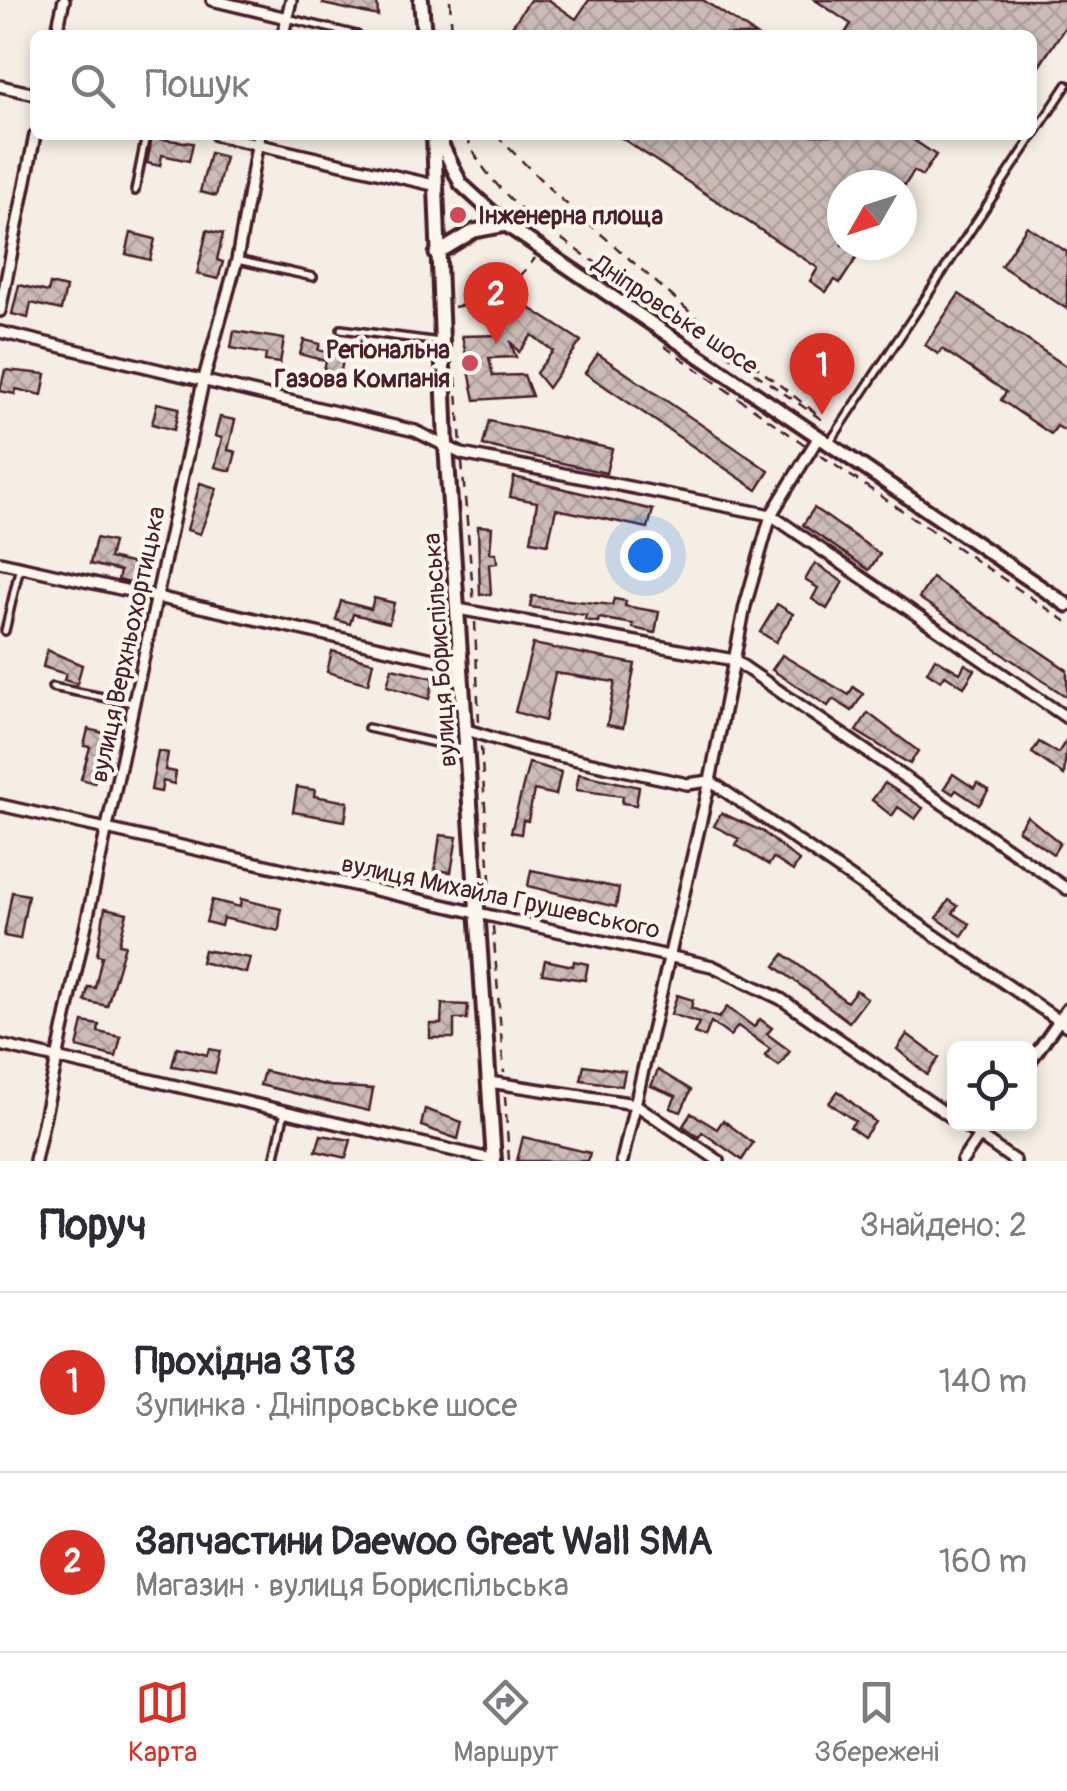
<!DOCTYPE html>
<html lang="uk">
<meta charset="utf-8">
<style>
body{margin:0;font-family:Pangolin,sans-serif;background:#f2f2f3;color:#2b2b33}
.controls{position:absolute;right:30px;bottom:30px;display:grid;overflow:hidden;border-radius:15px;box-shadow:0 5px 15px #0003}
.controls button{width:90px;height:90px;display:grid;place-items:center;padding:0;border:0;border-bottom:2px solid #e1e1e2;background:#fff;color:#2b2b33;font:50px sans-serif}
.compass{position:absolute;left:827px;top:170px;width:90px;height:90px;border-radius:50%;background:#fff;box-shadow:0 5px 15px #0003;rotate:231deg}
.you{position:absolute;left:645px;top:555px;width:35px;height:35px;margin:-25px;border:8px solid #fff;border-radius:50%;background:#1a73e8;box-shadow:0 0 0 15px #1a73e833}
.badge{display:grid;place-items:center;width:65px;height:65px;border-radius:50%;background:#d93025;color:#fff;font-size:32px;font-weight:700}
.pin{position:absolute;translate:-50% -82px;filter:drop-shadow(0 2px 5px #0008)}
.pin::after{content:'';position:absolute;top:52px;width:35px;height:30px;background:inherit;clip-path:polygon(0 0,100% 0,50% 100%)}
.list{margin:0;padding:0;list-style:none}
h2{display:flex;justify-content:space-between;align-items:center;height:130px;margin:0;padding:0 40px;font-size:42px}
h2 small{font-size:32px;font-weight:400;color:#7c7c81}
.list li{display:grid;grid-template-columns:65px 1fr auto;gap:30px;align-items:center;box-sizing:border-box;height:180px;padding:0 40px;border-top:2px solid #e1e1e2}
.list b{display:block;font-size:38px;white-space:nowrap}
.list p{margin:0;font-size:32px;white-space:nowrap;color:#7c7c81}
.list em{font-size:32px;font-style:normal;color:#7c7c81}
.icon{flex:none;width:55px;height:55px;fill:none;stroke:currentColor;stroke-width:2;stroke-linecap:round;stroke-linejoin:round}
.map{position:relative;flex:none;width:1067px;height:1161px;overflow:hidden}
.search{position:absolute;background:#fff;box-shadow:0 5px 15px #0003;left:30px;right:30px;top:30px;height:110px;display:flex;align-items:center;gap:25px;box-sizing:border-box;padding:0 35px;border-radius:15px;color:#7c7c81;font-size:38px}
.sheet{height:490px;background:#fff}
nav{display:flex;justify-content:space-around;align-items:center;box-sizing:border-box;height:140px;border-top:2px solid #e1e1e2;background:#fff;font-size:28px;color:#7c7c81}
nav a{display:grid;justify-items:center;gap:5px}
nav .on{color:#d93025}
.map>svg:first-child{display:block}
</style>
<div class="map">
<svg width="1067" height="1161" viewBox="0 0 1067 1161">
<defs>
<pattern id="building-cross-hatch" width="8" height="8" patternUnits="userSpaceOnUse" patternTransform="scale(2.5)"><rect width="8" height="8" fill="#cabbb6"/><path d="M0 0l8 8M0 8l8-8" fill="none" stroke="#afa09d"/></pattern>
</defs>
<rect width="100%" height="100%" fill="#f4eee4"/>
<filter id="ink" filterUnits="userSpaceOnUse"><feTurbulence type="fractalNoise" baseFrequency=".01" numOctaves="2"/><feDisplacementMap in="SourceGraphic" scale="20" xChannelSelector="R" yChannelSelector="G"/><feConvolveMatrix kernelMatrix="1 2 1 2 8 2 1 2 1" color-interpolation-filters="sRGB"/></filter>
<g filter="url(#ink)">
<g fill="url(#building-cross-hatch)" stroke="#4a1f2b" stroke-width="2.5">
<polygon points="324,0 377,0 378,16 323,4"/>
<polygon points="530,0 549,0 576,19 589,0 703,0 756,35 506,35"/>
<polygon points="815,0 1067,0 1067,24 1032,77 1032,35 844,35 851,24"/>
<polygon points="617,135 906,135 936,155 922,176 914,171 905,185 842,185 842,245 865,245 840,283 835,280 826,292 810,281 818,268"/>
<polygon points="152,138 193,143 189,161 162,155 160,166 147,163"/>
<polygon points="210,153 225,157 216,196 200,192"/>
<polygon points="1027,226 1067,252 1067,309 1001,266"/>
<polygon points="207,230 223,234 217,260 223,262 218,279 197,274"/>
<polygon points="131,233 155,239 150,260 126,254"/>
<polygon points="50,284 66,288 61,310 31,303 28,318 12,314 19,285 48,292"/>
<polygon points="959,294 1067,367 1067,432 1057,426 1051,434 1001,400 1006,392 942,349 938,354 925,345"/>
<polygon points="522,303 581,341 548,388 536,373 553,351 532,335 519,352 510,341 516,357 489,358 493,376 524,375 532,396 475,400 462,336 501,335"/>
<polygon points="234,331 284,339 280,363 265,361 266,354 231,348"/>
<polygon points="304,340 320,344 318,350 344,357 339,379 323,375 326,361 300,354"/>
<polygon points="598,354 769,471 757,490 585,373"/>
<polygon points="5,370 46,374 42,395 16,389 15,394 0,391"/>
<polygon points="157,403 179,408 174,430 152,424"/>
<polygon points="220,417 235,420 228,450 236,452 231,471 215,467 222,438 215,436"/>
<polygon points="489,421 612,449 606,473 483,445"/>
<polygon points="514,477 653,510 648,528 556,509 548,544 531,541 537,502 510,497"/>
<polygon points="200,483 217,488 200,534 187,530"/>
<polygon points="814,508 880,554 869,570 803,525"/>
<polygon points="478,526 492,527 490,553 496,553 497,563 489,564 491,594 480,595"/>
<polygon points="96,538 113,542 109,558 143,566 138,585 118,580 120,571 90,564"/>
<polygon points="815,563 843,582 827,609 812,599 818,588 805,580"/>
<polygon points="932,578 1067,670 1067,697 919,598"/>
<polygon points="532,596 612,605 614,599 626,601 625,606 659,612 655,633 633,628 633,624 599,618 598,622 585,620 586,615 530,607"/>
<polygon points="374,598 394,603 389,623 353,614 350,624 336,620 341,601 371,609"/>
<polygon points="777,604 793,614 776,642 760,632"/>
<polygon points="533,644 635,664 623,728 607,725 615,682 555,673 545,721 515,712"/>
<polygon points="47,650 82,665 77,684 64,680 66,674 43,667"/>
<polygon points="332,651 373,662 368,684 327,672"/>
<polygon points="782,655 849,695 853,687 863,694 852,711 833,699 828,706 772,670"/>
<polygon points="935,658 960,673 965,664 975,670 964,687 945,675 941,681 927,672"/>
<polygon points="392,668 434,678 429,699 387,686"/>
<polygon points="868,713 918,751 910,764 856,731"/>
<polygon points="88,729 107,734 94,783 81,779 90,747 84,746"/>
<polygon points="1067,739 1064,775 1032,753 1039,742 1058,753"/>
<polygon points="158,751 168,753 165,770 176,772 174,784 163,781 161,792 151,790"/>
<polygon points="529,763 561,772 556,795 534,790 528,821 523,820 521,834 511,832"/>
<polygon points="579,774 639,787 636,805 622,803 623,796 576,790"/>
<polygon points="953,774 974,788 977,783 989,790 979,805 956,790 953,794 944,788"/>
<polygon points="885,783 923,808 915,819 898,807 892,816 872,800"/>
<polygon points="297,787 315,790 314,796 348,802 345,821 293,812"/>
<polygon points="721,813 762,831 799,861 793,871 773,858 769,865 736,845 739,839 714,826"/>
<polygon points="1027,816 1060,843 1053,854 1018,830"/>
<polygon points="440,835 457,837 451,872 435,870"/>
<polygon points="531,870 619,888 616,907 528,886"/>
<polygon points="12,892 28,895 20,939 4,936"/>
<polygon points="241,899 281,909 279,931 223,918 221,926 206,922 212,900 240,907"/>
<polygon points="949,900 958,906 953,913 970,924 962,936 937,918"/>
<polygon points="105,908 127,913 119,944 125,945 107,1006 85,1001 88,987 95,988 102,956 97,955"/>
<polygon points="204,950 250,958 246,973 201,962"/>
<polygon points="784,954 847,1002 856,990 867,998 849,1022 775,966"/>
<polygon points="545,960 573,966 574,961 588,964 585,980 542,974"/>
<polygon points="677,995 693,1000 691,1008 719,1018 727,1007 754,1027 760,1019 772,1028 767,1034 790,1051 779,1066 765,1056 770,1049 738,1026 730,1036 711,1022 705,1037 694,1033 699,1023 671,1014"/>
<polygon points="442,1004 468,1005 467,1019 454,1019 454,1038 430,1038 430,1024 441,1024"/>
<polygon points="83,1022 99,1025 98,1032 121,1037 116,1057 77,1047"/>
<polygon points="907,1034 939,1058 927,1075 897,1049"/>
<polygon points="177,1047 207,1055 209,1049 220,1051 215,1073 172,1066"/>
<polygon points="584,1065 625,1071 622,1086 581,1080"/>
<polygon points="658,1070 691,1090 681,1112 670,1108 676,1096 651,1086"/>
<polygon points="264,1071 330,1086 373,1089 369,1111 260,1085"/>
<polygon points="838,1091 875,1122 864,1137 850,1127 855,1121 829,1103"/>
<polygon points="425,1109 462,1122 458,1139 421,1126"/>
<polygon points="691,1113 717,1129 723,1120 753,1143 742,1160 702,1132 699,1137 683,1126"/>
<polygon points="321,1135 351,1140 346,1158 316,1151"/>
<polygon points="523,1137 590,1153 588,1161 517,1161"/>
</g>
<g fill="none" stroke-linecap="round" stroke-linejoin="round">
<defs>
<g id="service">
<polyline points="287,18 357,35"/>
<polyline points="135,191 146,135"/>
<polyline points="237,260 313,277"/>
<polyline points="341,329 440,342"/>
<polyline points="828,445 1067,85"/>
<polyline points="5,631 20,566"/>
<polyline points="52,687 133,703"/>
<polyline points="368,728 467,750"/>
<polyline points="274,1161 285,1111"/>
</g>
<g id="minor">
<polyline points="212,0 287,18"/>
<polyline points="56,35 64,0"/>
<polyline points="283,35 291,0"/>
<polyline points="0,86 35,94"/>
<polyline points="216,135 438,186"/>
<polyline points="0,311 35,135"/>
<polyline points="0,332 415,431 462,454 771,515 1067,718"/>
<polyline points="0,562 460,665"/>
<polyline points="458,609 734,660 1067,889"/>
<polyline points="467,730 528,749 687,784 710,781 1067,1026"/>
<polyline points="0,805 712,966 781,999 954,1119"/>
<polyline points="0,1045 494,1160"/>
<polyline points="1030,1062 1067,1009"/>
<polyline points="489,1082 635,1104 719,1161"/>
<polyline points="962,1124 1015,1161"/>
<polyline points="35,1161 203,382 237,260 259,135"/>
<polyline points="622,1161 710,781 745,606 771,515 818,438"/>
<polyline points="962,1161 987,1124"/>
</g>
<g id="tertiary">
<polyline points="437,135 461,184 506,225 1067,605"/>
<polyline points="436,254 474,231 506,225"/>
</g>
<g id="secondary">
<polyline points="421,0 424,35"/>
<polyline points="434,135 446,445 494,1161"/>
</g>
</defs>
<use href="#service" stroke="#4a1f2b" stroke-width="12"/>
<use href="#minor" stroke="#4a1f2b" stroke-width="16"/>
<use href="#tertiary" stroke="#4a1f2b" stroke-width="19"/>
<use href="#secondary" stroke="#4a1f2b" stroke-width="20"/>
<g stroke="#4a1f2b" stroke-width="2.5" stroke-dasharray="10 8" stroke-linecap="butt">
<polyline points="450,0 452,35"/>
<path d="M466,135C478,168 502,191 527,215L821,419L819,422"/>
<polyline points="496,135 553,192 722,340 817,414"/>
<path d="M454,307C485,302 517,284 535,258"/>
<polyline points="664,346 805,445"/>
<polyline points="456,377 461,444"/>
<polyline points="820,455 1067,622"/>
<polyline points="462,462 474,604"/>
<polyline points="475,622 479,724"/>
<polyline points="481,747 492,908"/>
<polyline points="493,926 504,1073"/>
<polyline points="505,1096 509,1161"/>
</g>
<use href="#service" stroke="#fbf7ec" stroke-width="5"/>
<use href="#minor" stroke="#fbf7ec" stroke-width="9"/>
<use href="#tertiary" stroke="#fbf7ec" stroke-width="11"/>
<use href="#secondary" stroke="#fbf7ec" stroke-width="12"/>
</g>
</g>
<g fill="#d1495b" stroke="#fbf7ec" stroke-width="4">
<circle cx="458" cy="215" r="10"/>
<circle cx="470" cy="363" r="10"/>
</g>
<g text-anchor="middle" stroke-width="8" stroke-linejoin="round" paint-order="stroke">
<g font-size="25" font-weight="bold" fill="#4a1f2b" stroke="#fbf7ec" text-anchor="start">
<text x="478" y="224">Інженерна площа</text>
<text x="450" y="358" text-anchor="end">Регіональна<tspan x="450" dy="29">Газова Компанія</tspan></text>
</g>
<g font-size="25" fill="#4a1f2b" stroke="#fbf7ec">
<text transform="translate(676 314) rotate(34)" y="9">Дніпровське шосе</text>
<text transform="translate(127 644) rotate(-78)" y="9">вулиця Верхньохортицька</text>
<text transform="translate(439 650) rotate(-94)" y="9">вулиця Бориспільська</text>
<text transform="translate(501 896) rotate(12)" y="9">вулиця Михайла Грушевського</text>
</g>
</g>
</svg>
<div class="controls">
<button><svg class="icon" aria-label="locate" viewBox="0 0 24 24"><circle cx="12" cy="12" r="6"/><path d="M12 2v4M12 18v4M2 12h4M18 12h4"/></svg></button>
</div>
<svg class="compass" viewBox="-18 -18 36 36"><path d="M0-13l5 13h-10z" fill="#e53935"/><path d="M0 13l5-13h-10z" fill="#7c7c81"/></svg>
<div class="you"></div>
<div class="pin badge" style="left:822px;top:415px">1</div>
<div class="pin badge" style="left:496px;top:344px">2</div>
<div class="search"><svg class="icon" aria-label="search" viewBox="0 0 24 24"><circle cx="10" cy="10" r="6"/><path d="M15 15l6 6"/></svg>Пошук</div>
</div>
<section class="sheet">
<h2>Поруч<small>Знайдено: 2</small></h2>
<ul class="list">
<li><span class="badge">1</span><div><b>Прохідна ЗТЗ</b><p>Зупинка · Дніпровське шосе</p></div><em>140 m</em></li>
<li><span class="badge">2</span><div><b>Запчастини Daewoo Great Wall SMA</b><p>Магазин · вулиця Бориспільська</p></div><em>160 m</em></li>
</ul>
</section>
<nav>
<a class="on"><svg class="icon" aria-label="map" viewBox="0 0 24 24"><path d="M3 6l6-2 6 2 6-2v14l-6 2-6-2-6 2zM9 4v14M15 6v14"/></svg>Карта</a>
<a><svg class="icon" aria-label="directions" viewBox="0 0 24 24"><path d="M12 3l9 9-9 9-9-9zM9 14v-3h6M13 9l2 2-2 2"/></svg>Маршрут</a>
<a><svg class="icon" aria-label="saved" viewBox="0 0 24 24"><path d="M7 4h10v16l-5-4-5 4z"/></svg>Збережені</a>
</nav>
